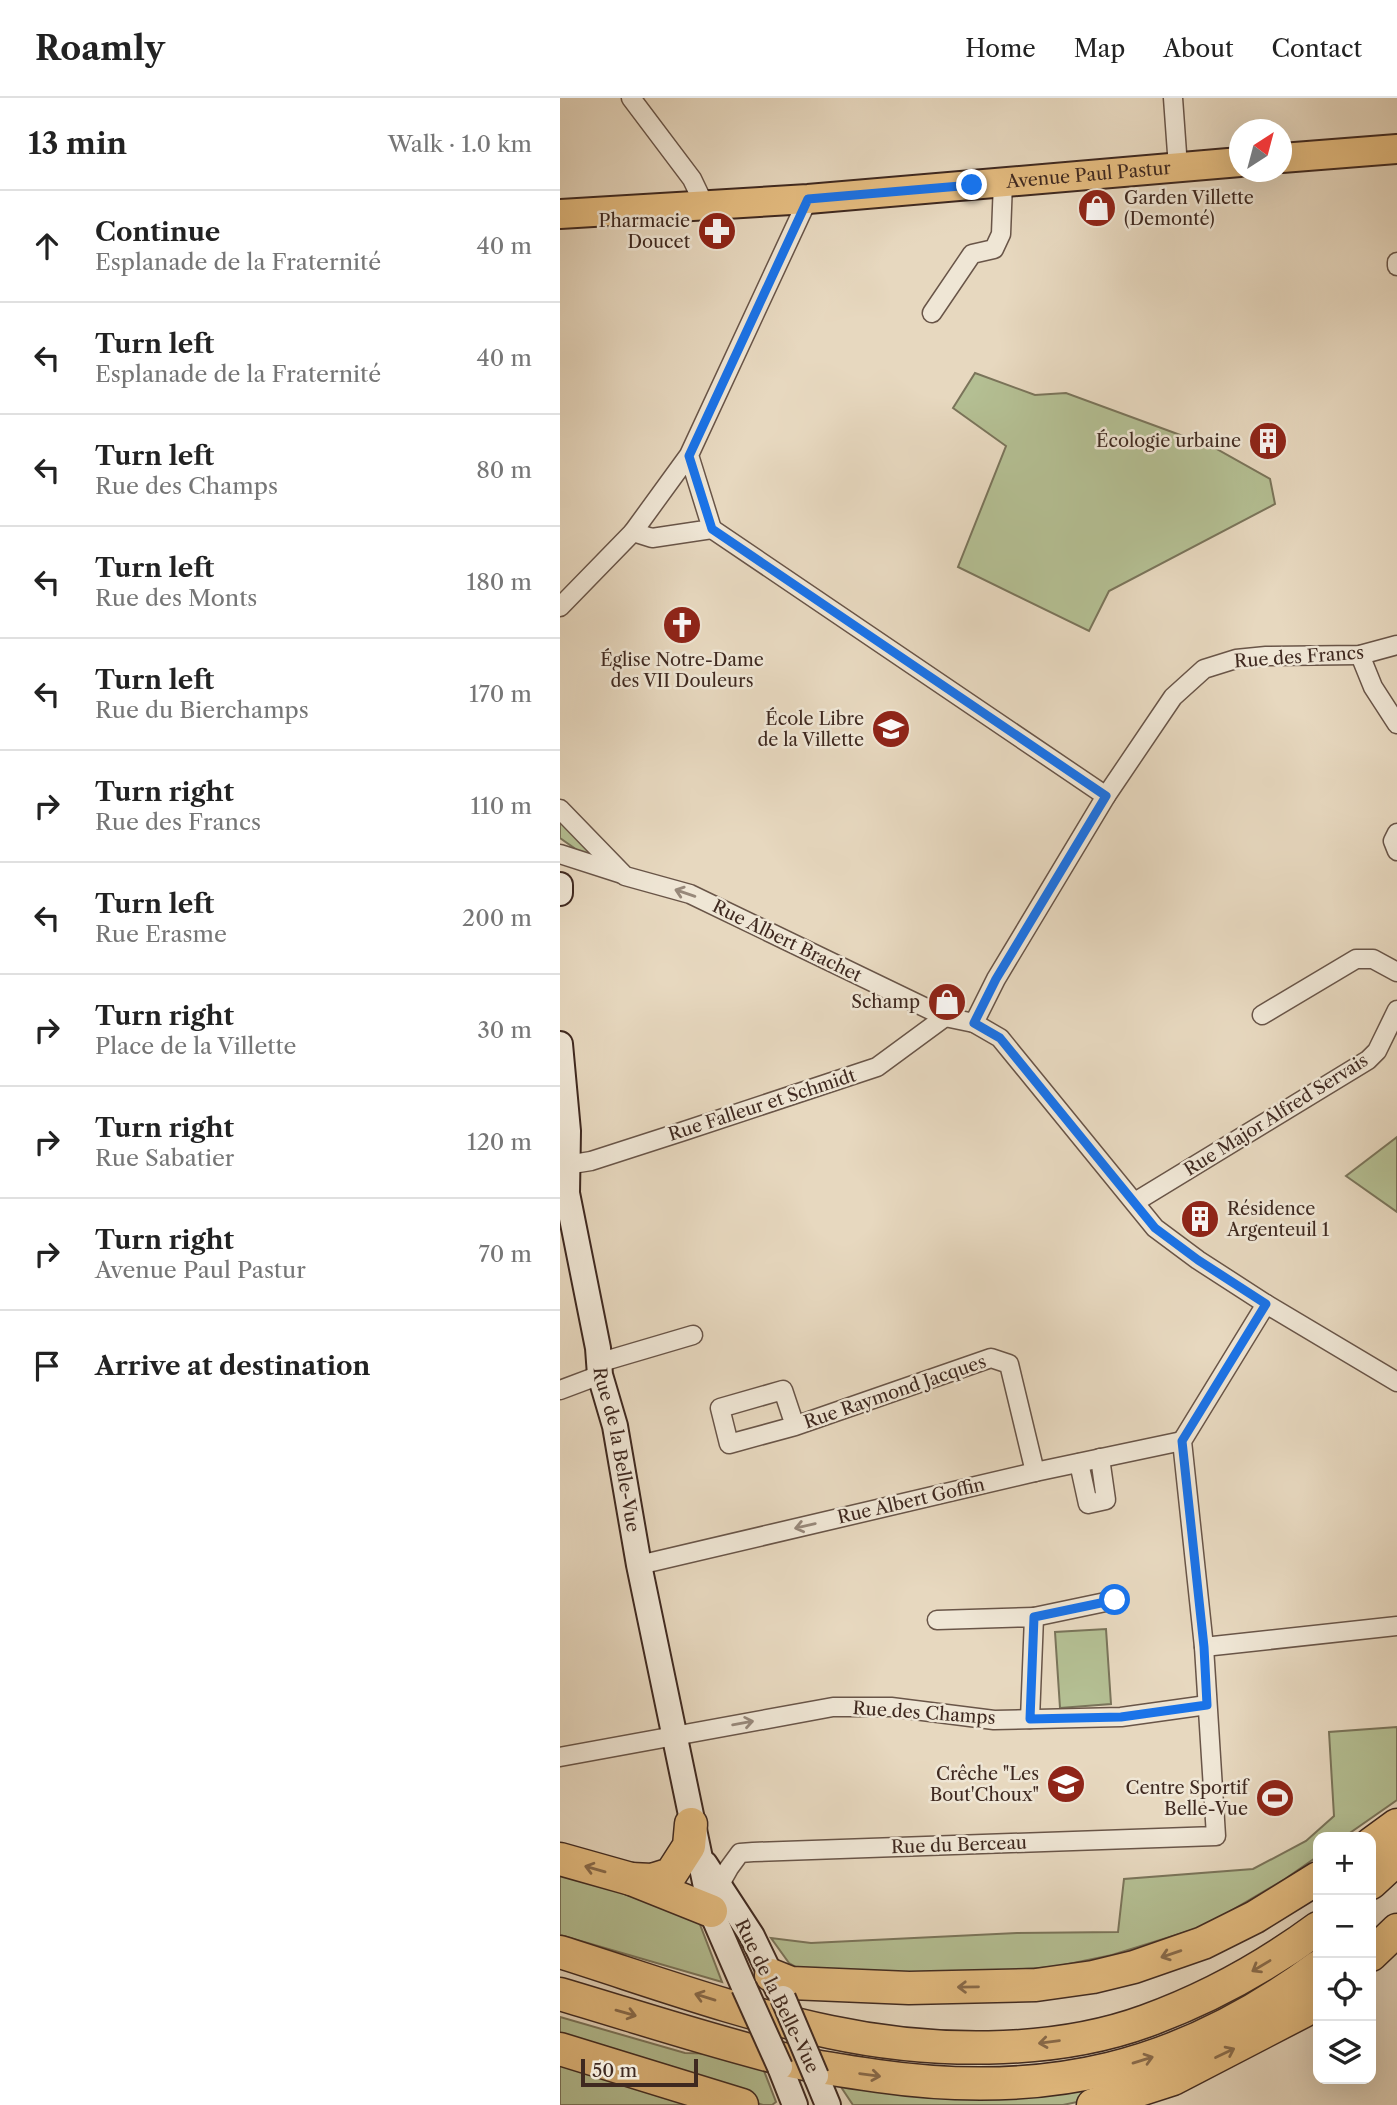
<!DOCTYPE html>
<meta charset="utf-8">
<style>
body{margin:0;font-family:"Libre Caslon Text",serif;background:#f6f6f6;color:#222}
.controls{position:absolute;right:21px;bottom:21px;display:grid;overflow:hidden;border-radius:14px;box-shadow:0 7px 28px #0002}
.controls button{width:63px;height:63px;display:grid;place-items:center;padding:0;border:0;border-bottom:2px solid #e0e0e0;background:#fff;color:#222;font:35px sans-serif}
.compass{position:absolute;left:669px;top:21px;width:63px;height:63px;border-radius:50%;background:#fff;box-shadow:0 7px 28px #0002;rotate:36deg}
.scale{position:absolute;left:21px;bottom:18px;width:117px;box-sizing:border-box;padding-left:7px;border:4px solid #3f2920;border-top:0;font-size:19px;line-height:24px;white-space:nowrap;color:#3f2920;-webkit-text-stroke:5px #efe6d5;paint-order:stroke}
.stop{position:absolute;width:21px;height:21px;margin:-16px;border:5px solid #1a73e8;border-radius:50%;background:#fff}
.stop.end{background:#1a73e8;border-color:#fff;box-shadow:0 2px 7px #0008}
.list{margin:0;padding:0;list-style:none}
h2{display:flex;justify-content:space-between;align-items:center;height:91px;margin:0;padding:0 28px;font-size:30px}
h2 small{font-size:23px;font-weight:400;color:#767676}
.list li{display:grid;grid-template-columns:46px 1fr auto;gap:21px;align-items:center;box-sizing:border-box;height:112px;padding:0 28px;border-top:2px solid #e0e0e0}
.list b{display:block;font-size:26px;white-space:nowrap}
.list p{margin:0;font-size:23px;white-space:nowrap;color:#767676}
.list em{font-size:23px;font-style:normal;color:#767676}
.icon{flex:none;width:38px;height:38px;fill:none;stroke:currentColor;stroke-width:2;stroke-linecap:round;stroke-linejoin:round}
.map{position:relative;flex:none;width:837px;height:2007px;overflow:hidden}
header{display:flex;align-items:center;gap:42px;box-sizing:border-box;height:98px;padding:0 35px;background:#fff;border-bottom:2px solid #e0e0e0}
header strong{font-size:33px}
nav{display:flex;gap:38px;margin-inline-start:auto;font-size:24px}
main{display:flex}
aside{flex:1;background:#fff}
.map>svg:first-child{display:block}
</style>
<header>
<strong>Roamly</strong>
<nav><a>Home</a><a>Map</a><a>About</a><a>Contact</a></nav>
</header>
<main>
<aside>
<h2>13 min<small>Walk · 1.0 km</small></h2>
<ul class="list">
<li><svg class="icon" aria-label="ahead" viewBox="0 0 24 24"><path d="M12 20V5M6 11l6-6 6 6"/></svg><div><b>Continue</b><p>Esplanade de la Fraternité</p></div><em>40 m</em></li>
<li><svg class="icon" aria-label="left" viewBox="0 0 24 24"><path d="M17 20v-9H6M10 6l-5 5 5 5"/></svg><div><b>Turn left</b><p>Esplanade de la Fraternité</p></div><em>40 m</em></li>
<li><svg class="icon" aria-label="left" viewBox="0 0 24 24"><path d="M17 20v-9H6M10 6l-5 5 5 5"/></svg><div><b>Turn left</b><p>Rue des Champs</p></div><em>80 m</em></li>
<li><svg class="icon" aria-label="left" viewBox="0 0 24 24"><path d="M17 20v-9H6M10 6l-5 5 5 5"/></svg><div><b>Turn left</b><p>Rue des Monts</p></div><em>180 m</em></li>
<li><svg class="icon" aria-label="left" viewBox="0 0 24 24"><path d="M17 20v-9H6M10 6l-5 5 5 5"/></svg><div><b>Turn left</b><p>Rue du Bierchamps</p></div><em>170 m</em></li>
<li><svg class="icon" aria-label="right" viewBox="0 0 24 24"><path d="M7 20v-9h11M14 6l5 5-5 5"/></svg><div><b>Turn right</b><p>Rue des Francs</p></div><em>110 m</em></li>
<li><svg class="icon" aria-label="left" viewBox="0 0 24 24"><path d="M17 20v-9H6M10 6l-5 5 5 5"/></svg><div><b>Turn left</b><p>Rue Erasme</p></div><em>200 m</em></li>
<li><svg class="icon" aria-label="right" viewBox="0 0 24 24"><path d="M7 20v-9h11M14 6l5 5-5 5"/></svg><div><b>Turn right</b><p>Place de la Villette</p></div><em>30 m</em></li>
<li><svg class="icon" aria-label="right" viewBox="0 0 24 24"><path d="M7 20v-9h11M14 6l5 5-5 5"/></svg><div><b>Turn right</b><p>Rue Sabatier</p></div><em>120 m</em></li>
<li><svg class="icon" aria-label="right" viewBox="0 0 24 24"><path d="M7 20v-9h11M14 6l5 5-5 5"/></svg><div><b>Turn right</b><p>Avenue Paul Pastur</p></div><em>70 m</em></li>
<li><svg class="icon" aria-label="arrive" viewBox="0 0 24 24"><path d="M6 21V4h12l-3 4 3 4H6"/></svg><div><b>Arrive at destination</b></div></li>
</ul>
</aside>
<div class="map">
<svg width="837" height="2007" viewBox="0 0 837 2007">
<rect width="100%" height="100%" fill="#e7d8bf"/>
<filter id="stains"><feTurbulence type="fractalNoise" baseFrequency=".00286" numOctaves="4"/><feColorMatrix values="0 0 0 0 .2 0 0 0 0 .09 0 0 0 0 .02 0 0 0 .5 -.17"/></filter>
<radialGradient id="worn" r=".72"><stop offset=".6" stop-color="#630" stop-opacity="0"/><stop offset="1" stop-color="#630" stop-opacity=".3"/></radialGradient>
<g fill="#b4bf93" stroke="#7a745a" stroke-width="2">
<polygon points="415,275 475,297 506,295 653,349 710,381 715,406 549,493 529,533 398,469 446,348 393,310"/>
<polygon points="0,721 32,751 27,759 0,740"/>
<polygon points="837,1039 837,1114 786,1078"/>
<polygon points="546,1531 551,1606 500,1610 495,1534"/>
<polygon points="837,1629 837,1702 784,1739 758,1739 758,1758 725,1781 645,1828 552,1857 494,1869 328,1880 245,1874 229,1865 211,1840 251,1845 457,1835 558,1834 564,1781 693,1771 746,1743 774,1718 769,1634"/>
<polygon points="0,1773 111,1808 139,1824 162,1884 0,1837"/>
<polygon points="0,1919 125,1955 162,1956 201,1965 216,2004 212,2007 203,2007 0,1943"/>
<polygon points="0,1951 182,2007 0,2007"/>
<polygon points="572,1977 531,2001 503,2007 293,2007 277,1983"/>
</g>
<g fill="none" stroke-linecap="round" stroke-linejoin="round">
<defs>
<g id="street">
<polyline points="71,0 132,81 144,106"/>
<polyline points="613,0 618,69"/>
<polyline points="837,164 837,168"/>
<polyline points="372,215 412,156 434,151 441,136 443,84"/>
<polyline points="129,357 152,431 92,440 73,434 129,357 248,101"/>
<polyline points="152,431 546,698"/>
<polyline points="0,509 73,434"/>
<polyline points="800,557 813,589 837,626"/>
<polyline points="0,711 65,778 130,796 385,919 414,925 440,940 595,1130 638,1162 706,1206 837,1284"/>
<polyline points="837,735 833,743 837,753"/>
<polyline points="0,756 62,776"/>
<polyline points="702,917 796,861 813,861 837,874"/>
<polyline points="414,925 436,881 546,698 613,599 644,571 676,561 706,558 800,557 837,547"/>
<polyline points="0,1068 31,1063 124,1033 317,969 385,919"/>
<polyline points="575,1104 808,962 817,953 837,912"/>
<polyline points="38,1265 133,1237"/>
<polyline points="0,1292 40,1277"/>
<polyline points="235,1328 223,1292 160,1310 169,1346 235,1328 431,1260 449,1266 475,1374"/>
<polyline points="519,1365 528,1406 546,1402 540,1360"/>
<polyline points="79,1467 475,1374 622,1343"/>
<polyline points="474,1519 555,1502"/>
<polyline points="377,1522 474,1519 470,1621"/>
<polyline points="644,1549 837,1528"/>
<polyline points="0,1659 273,1609 331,1609 434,1622 561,1619 647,1607"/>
<polyline points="160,1786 169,1770 180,1755 193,1754 656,1738 644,1549 622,1343 706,1206"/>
</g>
<g id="secondary">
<polyline points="0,787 0,795"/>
<path id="s1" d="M0,946L8,1033L7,1095L38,1250L40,1277L55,1328L79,1467L151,1813L184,1889"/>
<polyline points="145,1766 192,1838 218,1892"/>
<polyline points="220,1969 235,2007"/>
<polyline points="256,1978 268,2007"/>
</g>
<g id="primary">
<polyline points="722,60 837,51"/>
<path id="s2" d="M0,116L248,101L680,64"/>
</g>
<g id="highway">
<polyline points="811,1746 837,1727"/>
<polyline points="0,1761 71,1781 151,1813"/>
<polyline points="71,1781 92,1782 111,1776 129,1748 131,1726"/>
<polyline points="811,1785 837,1761"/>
<path d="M0,1854C89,1882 179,1915 270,1934C368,1955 490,1958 586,1923C647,1901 705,1869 758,1830"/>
<polyline points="811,1857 837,1832"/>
<polyline points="211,1877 231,1885 349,1890 476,1887 533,1879 574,1869 643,1845 695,1819 758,1780"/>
<path d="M0,1896C78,1919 156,1945 235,1964C262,1970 290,1974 318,1978C486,2002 621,1971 758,1869"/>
<polyline points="0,1951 182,2007"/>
<polyline points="533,2007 613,1981 744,1913 758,1901"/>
</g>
</defs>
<use href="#street" stroke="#695548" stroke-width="21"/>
<use href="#secondary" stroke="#3f2920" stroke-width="28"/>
<use href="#primary" stroke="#3f2920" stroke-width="32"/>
<use href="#highway" stroke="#3f2920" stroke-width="35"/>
<use href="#street" stroke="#efe6d5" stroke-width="18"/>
<use href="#secondary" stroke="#efe6d5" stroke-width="24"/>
<use href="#primary" stroke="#e4bc80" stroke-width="28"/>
<use href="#highway" stroke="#e4bc80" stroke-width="32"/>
<defs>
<g id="secondary-bridge">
<polyline points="184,1889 220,1969"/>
<polyline points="223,1900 256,1978"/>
</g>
</defs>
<use href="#secondary-bridge" stroke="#3f2920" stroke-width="28" stroke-linecap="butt"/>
<use href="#secondary-bridge" stroke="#efe6d5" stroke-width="24"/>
</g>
<defs><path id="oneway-shaft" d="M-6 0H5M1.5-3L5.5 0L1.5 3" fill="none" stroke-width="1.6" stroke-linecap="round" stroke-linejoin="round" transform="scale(1.75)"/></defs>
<g stroke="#97887a">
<use href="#oneway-shaft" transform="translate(125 795) rotate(-161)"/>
<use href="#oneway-shaft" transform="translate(245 1428) rotate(167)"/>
<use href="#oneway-shaft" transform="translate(183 1625) rotate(-10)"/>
</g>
<g stroke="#896b4b">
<use href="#oneway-shaft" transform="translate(35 1771) rotate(-164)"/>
<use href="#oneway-shaft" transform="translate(611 1856) rotate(161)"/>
<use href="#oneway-shaft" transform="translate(701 1868) rotate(149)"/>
<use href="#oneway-shaft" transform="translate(408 1889) rotate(179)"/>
<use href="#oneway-shaft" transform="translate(145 1899) rotate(-163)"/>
<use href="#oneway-shaft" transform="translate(66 1915) rotate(16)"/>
<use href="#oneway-shaft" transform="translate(489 1944) rotate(173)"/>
<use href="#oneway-shaft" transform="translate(665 1955) rotate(-26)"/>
<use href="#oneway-shaft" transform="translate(583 1962) rotate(-17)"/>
<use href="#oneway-shaft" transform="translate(310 1977) rotate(8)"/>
</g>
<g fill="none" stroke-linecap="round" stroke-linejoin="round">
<polyline stroke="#1a73e8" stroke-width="9" points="412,87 248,101 129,358 152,431 546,698 436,881 414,925 440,940 595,1130 638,1162 706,1206 622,1343 644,1549 647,1607 561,1619 470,1621 474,1519 555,1502"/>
</g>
<defs>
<symbol id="shop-disc" viewBox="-11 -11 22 22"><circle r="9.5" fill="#8f2418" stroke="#efe6d5"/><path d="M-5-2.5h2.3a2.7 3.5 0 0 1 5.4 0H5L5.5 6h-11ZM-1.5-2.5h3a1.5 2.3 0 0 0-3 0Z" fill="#fff"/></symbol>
<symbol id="pharmacy-disc" viewBox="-11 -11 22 22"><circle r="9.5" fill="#8f2418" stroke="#efe6d5"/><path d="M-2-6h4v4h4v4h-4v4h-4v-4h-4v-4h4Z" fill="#fff"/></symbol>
<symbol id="building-disc" viewBox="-11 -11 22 22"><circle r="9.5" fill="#8f2418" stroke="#efe6d5"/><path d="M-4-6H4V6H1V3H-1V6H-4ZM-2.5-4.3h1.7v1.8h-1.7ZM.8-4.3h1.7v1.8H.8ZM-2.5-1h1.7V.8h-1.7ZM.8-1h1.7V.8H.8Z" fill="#fff"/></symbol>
<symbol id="church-disc" viewBox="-11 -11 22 22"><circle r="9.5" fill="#8f2418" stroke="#efe6d5"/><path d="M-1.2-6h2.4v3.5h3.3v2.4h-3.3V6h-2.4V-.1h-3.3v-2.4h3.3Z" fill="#fff"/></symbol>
<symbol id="school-disc" viewBox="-11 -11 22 22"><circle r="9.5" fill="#8f2418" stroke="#efe6d5"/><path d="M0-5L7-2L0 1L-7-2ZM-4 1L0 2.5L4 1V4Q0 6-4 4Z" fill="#fff"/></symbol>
<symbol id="stadium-disc" viewBox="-11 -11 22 22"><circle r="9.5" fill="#8f2418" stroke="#efe6d5"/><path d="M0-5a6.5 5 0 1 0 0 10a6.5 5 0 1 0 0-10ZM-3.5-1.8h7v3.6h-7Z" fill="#fff"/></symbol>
</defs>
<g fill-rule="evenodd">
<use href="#shop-disc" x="515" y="88" width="44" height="44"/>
<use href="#pharmacy-disc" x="135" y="111" width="44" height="44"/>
<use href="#building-disc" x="686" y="321" width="44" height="44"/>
<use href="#church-disc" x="100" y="505" width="44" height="44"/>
<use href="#school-disc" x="309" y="609" width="44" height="44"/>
<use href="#shop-disc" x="365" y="882" width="44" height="44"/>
<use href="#building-disc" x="618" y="1099" width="44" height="44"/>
<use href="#school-disc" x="484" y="1664" width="44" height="44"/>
<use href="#stadium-disc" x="693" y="1678" width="44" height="44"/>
</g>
<g text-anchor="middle" stroke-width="5" stroke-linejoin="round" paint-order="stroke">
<g font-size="18" fill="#3f2920" stroke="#efe6d5">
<text dy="6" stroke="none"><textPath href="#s2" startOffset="530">Avenue Paul Pastur</textPath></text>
<text transform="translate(739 559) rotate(-4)" y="6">Rue des Francs</text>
<text transform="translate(227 843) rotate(26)" y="6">Rue Albert Brachet</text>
<text transform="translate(202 1007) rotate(-18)" y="6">Rue Falleur et Schmidt</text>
<text transform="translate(716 1017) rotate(-32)" y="6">Rue Major Alfred Servais</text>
<text transform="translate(335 1294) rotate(-19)" y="6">Rue Raymond Jacques</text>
<text dy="6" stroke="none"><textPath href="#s1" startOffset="411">Rue de la Belle-Vue</textPath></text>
<text transform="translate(351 1403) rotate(-13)" y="6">Rue Albert Goffin</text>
<text transform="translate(364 1615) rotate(4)" y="6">Rue des Champs</text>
<text transform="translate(399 1747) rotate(-2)" y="6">Rue du Berceau</text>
<text transform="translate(217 1898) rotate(64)" y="6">Rue de la Belle-Vue</text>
</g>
<g font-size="18" fill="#3f2920" stroke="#efe6d5" text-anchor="end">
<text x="564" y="106" text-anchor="start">Garden Villette<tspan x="564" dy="21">(Demonté)</tspan></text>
<text x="130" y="129">Pharmacie<tspan x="130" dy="21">Doucet</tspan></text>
<text x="681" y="349">Écologie urbaine</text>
<text x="122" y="568" text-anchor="middle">Église Notre-Dame<tspan x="122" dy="21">des VII Douleurs</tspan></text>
<text x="304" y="627">École Libre<tspan x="304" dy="21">de la Villette</tspan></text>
<text x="360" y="910">Schamp</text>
<text x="667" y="1117" text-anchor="start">Résidence<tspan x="667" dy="21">Argenteuil 1</tspan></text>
<text x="479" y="1682">Crêche "Les<tspan x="479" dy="21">Bout'Choux"</tspan></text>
<text x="688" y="1696">Centre Sportif<tspan x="688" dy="21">Belle-Vue</tspan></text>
</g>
</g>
<rect width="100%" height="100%" filter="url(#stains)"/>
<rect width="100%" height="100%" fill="url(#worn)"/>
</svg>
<div class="controls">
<button>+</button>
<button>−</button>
<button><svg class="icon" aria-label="locate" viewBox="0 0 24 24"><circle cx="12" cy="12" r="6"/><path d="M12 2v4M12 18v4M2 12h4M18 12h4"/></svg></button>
<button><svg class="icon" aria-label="layers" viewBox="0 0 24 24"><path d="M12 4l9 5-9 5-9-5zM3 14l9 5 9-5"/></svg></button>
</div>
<svg class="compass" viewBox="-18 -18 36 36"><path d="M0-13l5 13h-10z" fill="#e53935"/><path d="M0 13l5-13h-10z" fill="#767676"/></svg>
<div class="scale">50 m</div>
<div class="stop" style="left:555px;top:1502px"></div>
<div class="stop end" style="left:412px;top:87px"></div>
</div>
</main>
